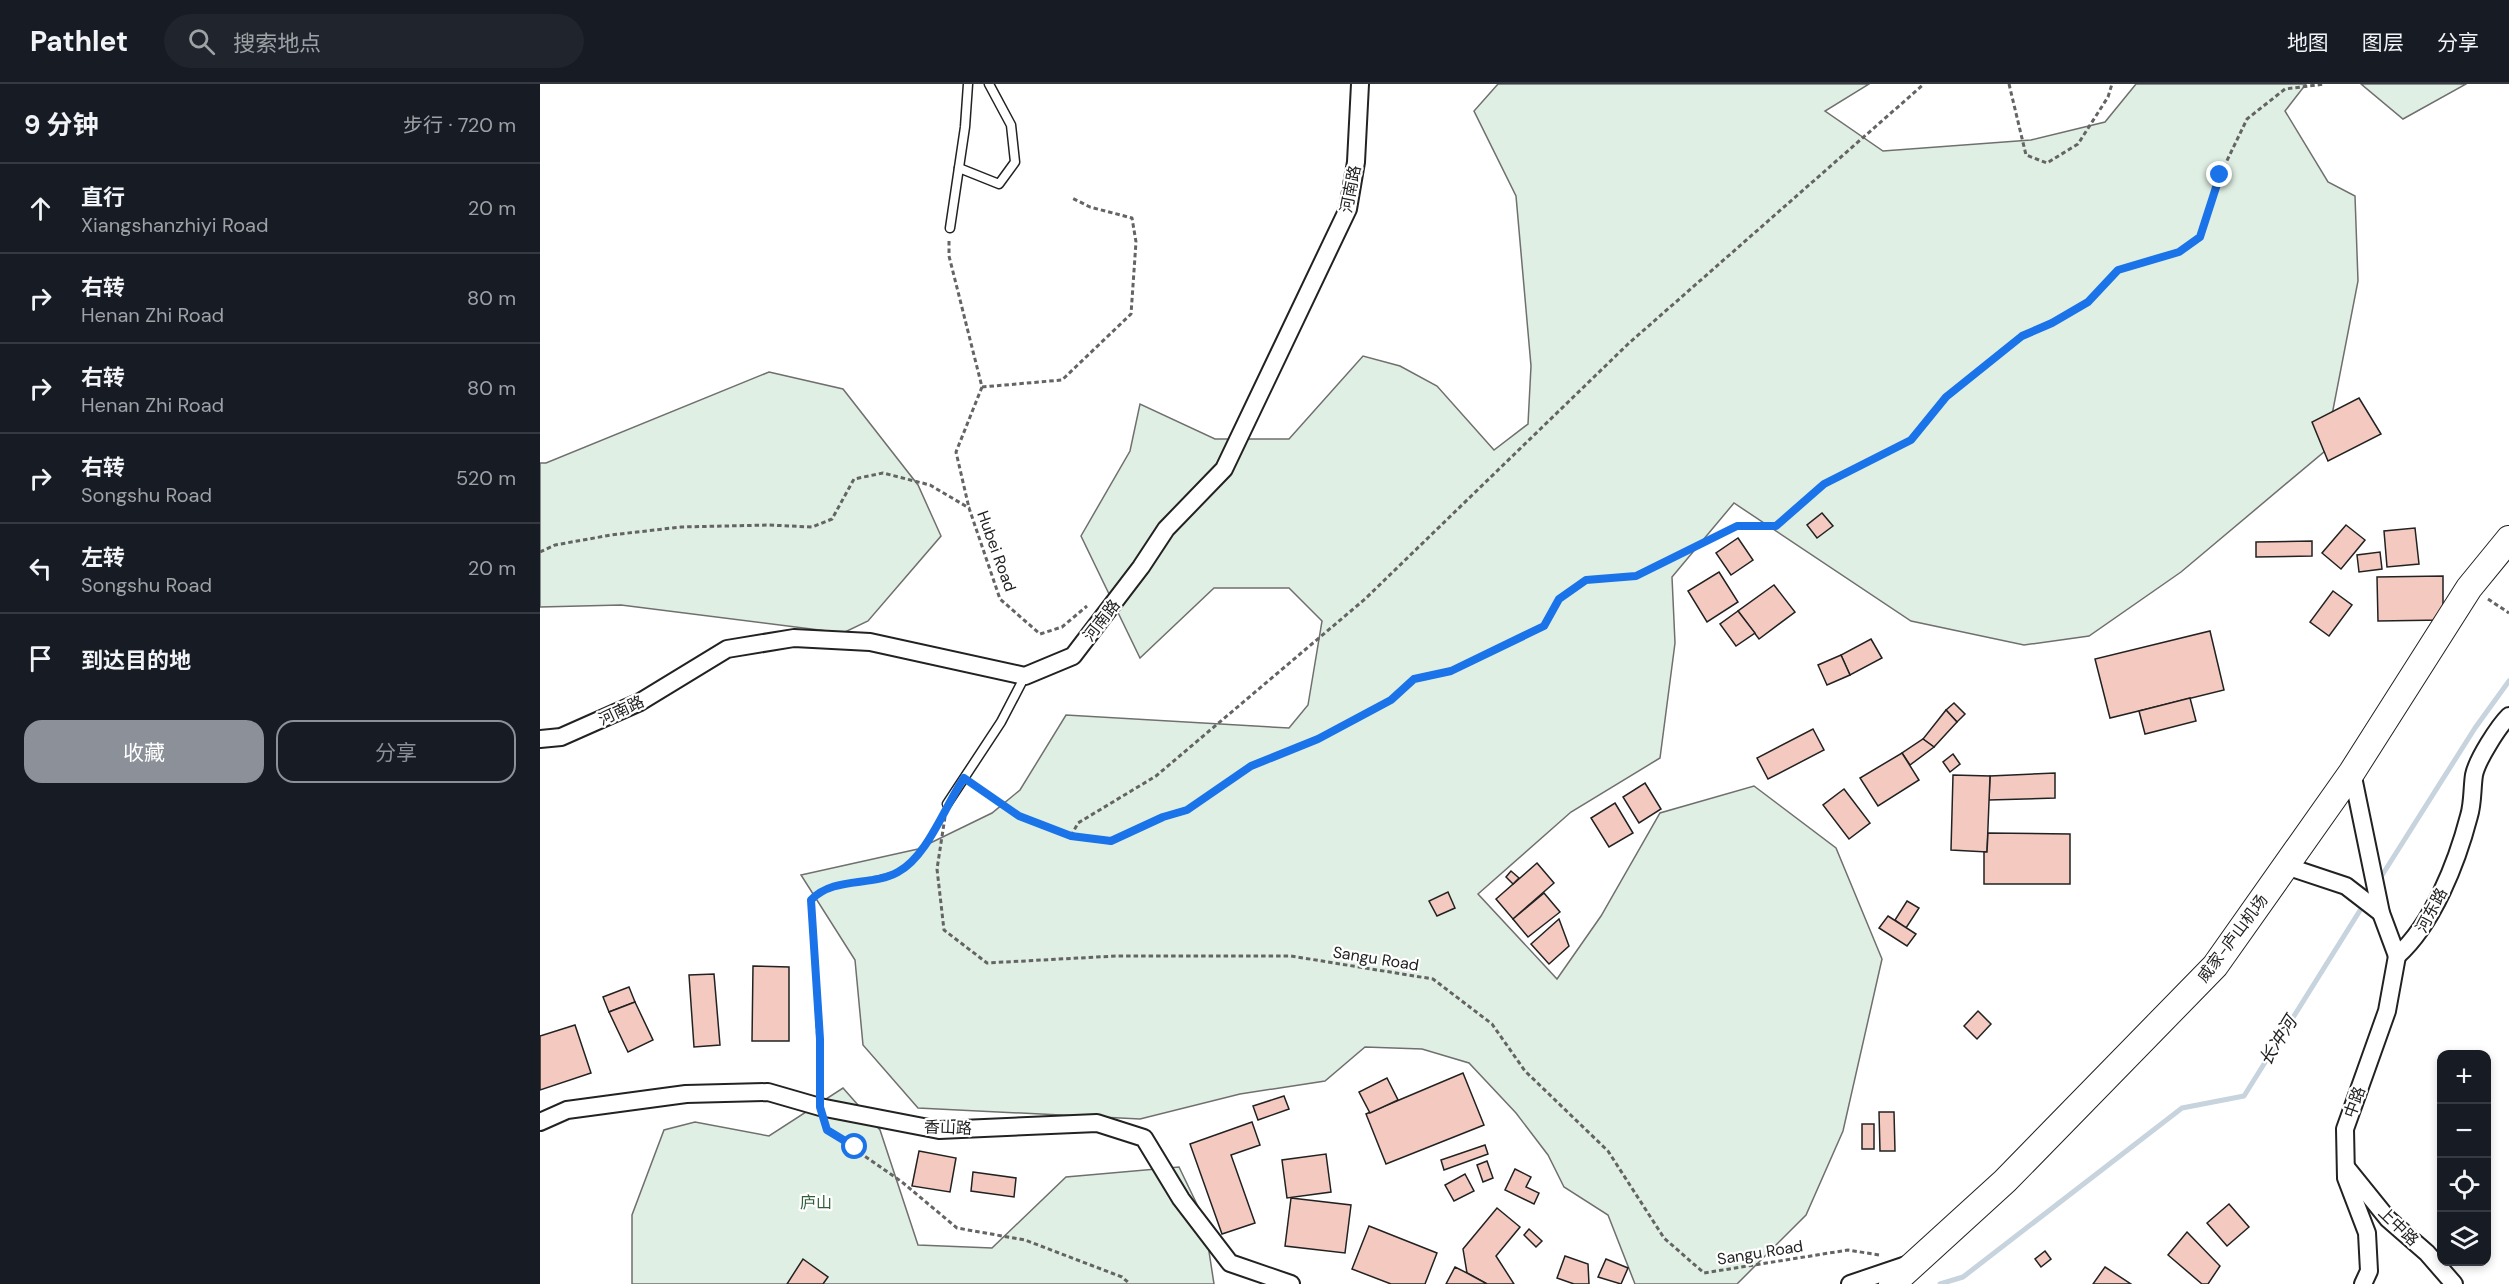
<!DOCTYPE html>
<html lang="zh">
<meta charset="utf-8">
<style>
body{margin:0;font-family:"DM Sans","Noto Sans SC",sans-serif;background:#20242c;color:#f1f3f6}
.controls{position:absolute;right:18px;bottom:18px;display:grid;overflow:hidden;border-radius:12px;box-shadow:0 3px 9px #0003}
.controls button{width:54px;height:54px;display:grid;place-items:center;padding:0;border:0;border-bottom:2px solid #363941;background:#171b24;color:#f1f3f6;font:30px sans-serif}
.stop{position:absolute;width:18px;height:18px;margin:-14px;border:4px solid #1a73e8;border-radius:50%;background:#fff}
.stop.end{background:#1a73e8;border-color:#fff;box-shadow:0 2px 6px #0008}
.list{margin:0;padding:0;list-style:none}
h2{display:flex;justify-content:space-between;align-items:center;height:78px;margin:0;padding:0 24px;font-size:26px}
h2 small{font-size:20px;font-weight:400;color:#9ea1a6}
.list li{display:grid;grid-template-columns:39px 1fr auto;gap:18px;align-items:center;box-sizing:border-box;height:90px;padding:0 24px;border-top:2px solid #363941}
.list b{display:block;font-size:22px;white-space:nowrap}
.list p{margin:0;font-size:20px;white-space:nowrap;color:#9ea1a6}
.list em{font-size:20px;font-style:normal;color:#9ea1a6}
.actions{display:flex;gap:12px;padding:18px 24px}
.actions a{flex:1;padding:14px 0;border:2px solid #8c9099;border-radius:18px;text-align:center;font-size:21px;color:#8c9099}
.actions .main{background:#8c9099;color:#fff}
.icon{flex:none;width:33px;height:33px;fill:none;stroke:currentColor;stroke-width:2;stroke-linecap:round;stroke-linejoin:round}
.map{position:relative;flex:none;width:1969px;height:1200px;overflow:hidden}
header{display:flex;align-items:center;gap:36px;box-sizing:border-box;height:84px;padding:0 30px;background:#171b24;border-bottom:2px solid #363941}
header strong{font-size:28px}
nav{display:flex;gap:33px;margin-inline-start:auto;font-size:21px}
.search{width:420px;height:54px;background:#20242c;display:flex;align-items:center;gap:15px;box-sizing:border-box;padding:0 21px;border-radius:33px;color:#9ea1a6;font-size:22px}
main{display:flex}
aside{flex:1;background:#171b24}
.map>svg:first-child{display:block}
</style>
<header>
<strong>Pathlet</strong>
<div class="search"><svg class="icon" aria-label="search" viewBox="0 0 24 24"><circle cx="10" cy="10" r="6"/><path d="M15 15l6 6"/></svg>搜索地点</div>
<nav><a>地图</a><a>图层</a><a>分享</a></nav>
</header>
<main>
<aside>
<h2>9 分钟<small>步行 · 720 m</small></h2>
<ul class="list">
<li><svg class="icon" aria-label="ahead" viewBox="0 0 24 24"><path d="M12 20V5M6 11l6-6 6 6"/></svg><div><b>直行</b><p>Xiangshanzhiyi Road</p></div><em>20 m</em></li>
<li><svg class="icon" aria-label="right" viewBox="0 0 24 24"><path d="M7 20v-9h11M14 6l5 5-5 5"/></svg><div><b>右转</b><p>Henan Zhi Road</p></div><em>80 m</em></li>
<li><svg class="icon" aria-label="right" viewBox="0 0 24 24"><path d="M7 20v-9h11M14 6l5 5-5 5"/></svg><div><b>右转</b><p>Henan Zhi Road</p></div><em>80 m</em></li>
<li><svg class="icon" aria-label="right" viewBox="0 0 24 24"><path d="M7 20v-9h11M14 6l5 5-5 5"/></svg><div><b>右转</b><p>Songshu Road</p></div><em>520 m</em></li>
<li><svg class="icon" aria-label="left" viewBox="0 0 24 24"><path d="M17 20v-9H6M10 6l-5 5 5 5"/></svg><div><b>左转</b><p>Songshu Road</p></div><em>20 m</em></li>
<li><svg class="icon" aria-label="arrive" viewBox="0 0 24 24"><path d="M6 21V4h12l-3 4 3 4H6"/></svg><div><b>到达目的地</b></div></li>
</ul>
<div class="actions"><a class="main">收藏</a><a>分享</a></div>
</aside>
<div class="map">
<svg width="1969" height="1200" viewBox="0 0 1969 1200">
<rect width="100%" height="100%" fill="#fff"/>
<g fill="#e0efe3" stroke="#6f6f6f" stroke-width="1.5">
<polygon points="958,0 1329,0 1285,27 1343,67 1491,56 1565,38 1596,0 1766,0 1745,27 1788,98 1815,112 1818,197 1785,367 1641,488 1549,552 1484,561 1371,537 1194,419 1132,493 1135,559 1120,674 1031,728 938,810 1017,895 1061,832 1120,729 1214,702 1296,764 1342,875 1303,1047 1266,1131 1197,1200 1095,1200 1068,1131 1024,1103 1008,1071 976,1029 929,979 882,965 825,963 785,997 700,1010 600,1035 378,1024 323,961 315,876 261,791 378,765 452,729 480,706 526,631 749,644 768,621 782,537 749,504 674,504 600,574 541,452 590,367 600,320 675,355 749,355 823,272 860,282 897,302 954,366 988,340 991,282 976,112 934,27"/>
<polygon points="1821,0 1926,0 1863,35"/>
<polygon points="229,288 303,305 378,401 401,452 328,537 303,549 81,521 0,523 0,379 6,379"/>
<polygon points="303,1004 340,1046 378,1161 452,1164 526,1093 639,1083 664,1135 674,1200 92,1200 92,1131 124,1046 155,1038 229,1052"/>
</g>
<g fill="none" stroke-linecap="round" stroke-linejoin="round">
<g stroke="#c7d3dd" stroke-width="5">
<polyline points="1839,796 1935,644 1969,597"/>
<polyline points="1400,1200 1423,1193 1642,1024 1704,1012 1824,820"/>
</g>
</g>
<g fill="#f3c9c0" stroke="#222" stroke-width="1.5">
<polygon points="1819,314 1841,350 1788,377 1772,338"/>
<polygon points="1282,429 1293,442 1277,454 1267,441"/>
<polygon points="1806,441 1825,456 1801,485 1782,469"/>
<polygon points="1875,444 1879,480 1847,483 1844,447"/>
<polygon points="1198,454 1213,476 1191,491 1176,469"/>
<polygon points="1772,457 1772,472 1716,473 1716,458"/>
<polygon points="1840,468 1842,485 1819,488 1817,471"/>
<polygon points="1179,488 1198,518 1167,538 1148,507"/>
<polygon points="1903,492 1903,536 1838,537 1837,493"/>
<polygon points="1234,501 1255,528 1219,555 1198,527"/>
<polygon points="1793,507 1812,521 1789,552 1770,538"/>
<polygon points="1198,527 1215,549 1196,562 1180,540"/>
<polygon points="1670,547 1684,606 1570,634 1555,575"/>
<polygon points="1331,555 1342,574 1310,591 1301,571"/>
<polygon points="1301,571 1310,591 1287,601 1278,581"/>
<polygon points="1650,614 1656,637 1605,650 1599,627"/>
<polygon points="1414,619 1425,630 1417,638 1406,626"/>
<polygon points="1406,626 1417,638 1394,663 1383,655"/>
<polygon points="1273,645 1284,666 1228,695 1217,674"/>
<polygon points="1383,655 1394,663 1370,681 1362,669"/>
<polygon points="1362,669 1379,696 1338,722 1320,694"/>
<polygon points="1413,670 1420,680 1410,688 1403,678"/>
<polygon points="1515,689 1515,714 1449,716 1450,692"/>
<polygon points="1413,691 1450,692 1447,768 1411,766"/>
<polygon points="1105,699 1121,725 1099,739 1083,713"/>
<polygon points="1304,705 1330,739 1309,755 1283,721"/>
<polygon points="1075,719 1093,749 1069,763 1051,734"/>
<polygon points="1448,749 1530,750 1530,800 1444,800 1444,768 1447,768"/>
<polygon points="997,779 1014,799 973,835 956,815"/>
<polygon points="971,787 979,794 973,800 966,793"/>
<polygon points="908,808 915,824 897,832 889,817"/>
<polygon points="1004,809 1020,828 988,853 973,835"/>
<polygon points="1367,817 1379,824 1366,844 1355,836"/>
<polygon points="1348,832 1376,850 1367,862 1339,844"/>
<polygon points="1019,835 1029,862 1009,880 991,860"/>
<polygon points="213,882 249,883 249,957 212,957"/>
<polygon points="174,890 180,961 154,963 149,891"/>
<polygon points="89,903 95,918 69,928 63,913"/>
<polygon points="95,918 113,956 88,968 69,928"/>
<polygon points="1438,927 1451,940 1437,955 1424,942"/>
<polygon points="35,941 51,989 0,1006 0,952"/>
<polygon points="923,989 944,1041 846,1080 826,1030"/>
<polygon points="847,994 858,1016 830,1029 819,1008"/>
<polygon points="744,1012 749,1025 718,1036 713,1022"/>
<polygon points="1339,1028 1354,1028 1355,1067 1340,1067"/>
<polygon points="712,1038 720,1061 691,1071 715,1139 682,1150 650,1060"/>
<rect x="1322" y="1040" width="12" height="25"/>
<polygon points="945,1061 948,1070 904,1086 901,1076"/>
<polygon points="379,1067 416,1074 410,1108 372,1102"/>
<polygon points="786,1070 791,1108 747,1114 742,1076"/>
<polygon points="947,1077 953,1094 943,1098 937,1081"/>
<polygon points="975,1085 991,1093 986,1103 999,1109 994,1120 965,1106"/>
<polygon points="433,1088 476,1094 474,1113 431,1107"/>
<polygon points="925,1090 934,1107 914,1117 905,1101"/>
<polygon points="751,1114 811,1121 805,1169 745,1162"/>
<polygon points="1689,1120 1709,1143 1687,1162 1667,1139"/>
<polygon points="957,1124 980,1143 956,1172 974,1200 947,1200 927,1189 923,1165"/>
<polygon points="829,1142 897,1169 885,1200 851,1200 812,1185"/>
<polygon points="989,1145 1002,1157 996,1163 984,1151"/>
<polygon points="1647,1148 1680,1182 1668,1200 1662,1200 1628,1171"/>
<polygon points="1505,1167 1511,1175 1501,1183 1495,1175"/>
<polygon points="1025,1172 1048,1180 1049,1200 1034,1200 1017,1194"/>
<polygon points="263,1175 288,1193 283,1200 247,1200"/>
<polygon points="1066,1175 1088,1184 1081,1200 1058,1193"/>
<polygon points="915,1183 927,1189 947,1200 906,1200"/>
<polygon points="1565,1183 1591,1200 1553,1200"/>
</g>
<g fill="none" stroke-linecap="round" stroke-linejoin="round">
<defs>
<g id="lane">
<polyline points="419,84 459,100 475,78 471,41 449,0"/>
<polyline points="410,144 425,43 428,0"/>
<polyline points="407,720 461,638 485,592"/>
</g>
<g id="street">
<polyline points="0,655 21,653 100,618 187,565 254,554 330,558 485,592 533,572 601,483 626,445 684,385 808,125 816,78 820,0"/>
<path d="M1812,688L1841,829L1857,872C1893,840 1917,778 1929,732C1933,719 1932,704 1934,691C1937,676 1958,643 1969,632"/>
<polyline points="1746,782 1806,802 1841,829"/>
<polyline points="0,1038 27,1026 146,1010 228,1008 280,1023 399,1046 557,1039 604,1054 641,1115 690,1179 751,1200"/>
<polyline points="1806,1083 1848,1135 1887,1169 1914,1200"/>
<polyline points="1310,1200 1366,1181"/>
<polyline points="1823,1200 1829,1187 1827,1149 1806,1094 1805,1045 1847,927 1857,872"/>
</g>
<polyline id="primary" points="1352,1200 1465,1097 1675,882 1812,688 1929,504 1969,455"/>
</defs>
<use href="#lane" stroke="#222" stroke-width="11"/>
<use href="#street" stroke="#222" stroke-width="20"/>
<use href="#primary" stroke="#222" stroke-width="28"/>
<g stroke="#646464" stroke-width="3" stroke-dasharray="4.5 3" stroke-linecap="butt">
<polyline points="1469,0 1486,71 1507,79 1538,60 1568,13 1572,0"/>
<polyline points="409,157 409,172 442,303 416,368 429,424"/>
<polyline points="442,303 522,296 591,230 596,158 592,134 550,123 532,114"/>
<polyline points="0,468 15,461 71,451 141,443 228,441 272,443 292,435 314,395 343,389 390,401 429,424 460,515 500,550 522,543 547,522"/>
<polyline points="1948,515 1969,529"/>
<polyline points="433,701 479,732 531,752 571,757 623,733 647,726 711,682 778,655 851,616 874,595 911,587 1004,542 1019,515 1046,496 1096,492 1197,442 1236,442 1284,400 1371,356 1406,313 1482,252 1512,239 1548,218 1578,186 1639,168 1660,153 1680,91 1707,35 1745,5 1785,0"/>
<polyline points="405,733 397,785 404,846 447,879 576,872 751,872 893,895 952,940 985,987 1068,1067 1124,1154 1164,1189 1308,1166 1339,1171"/>
<polyline points="531,752 538,739 616,692 825,515 1088,260 1384,0"/>
<path d="M280,1004L271,816C299,787 351,804 379,771C389,760 395,743 402,730"/>
<polyline points="286,1040 287,1046 362,1098 417,1144 485,1156 582,1193 590,1200"/>
</g>
<use href="#lane" stroke="#fff" stroke-width="8"/>
<use href="#street" stroke="#fff" stroke-width="16"/>
<use href="#primary" stroke="#fff" stroke-width="26"/>
</g>
<g fill="none" stroke-linecap="round" stroke-linejoin="round">
<path stroke="#1a73e8" stroke-width="8" d="M315,1063L287,1046L280,1023V955L271,816C294,792 331,803 358,788C387,773 405,722 424,694L479,732L531,752L571,757L623,733L647,726L711,682L778,655L851,616L874,595L911,587L1004,542L1019,515L1046,496L1096,492L1197,442H1236L1284,400L1371,356L1406,313L1482,252L1512,239L1548,218L1578,186L1639,168L1660,153L1680,91"/>
</g>
<g text-anchor="middle" stroke-width="4.5" stroke-linejoin="round" paint-order="stroke">
<g font-size="16" fill="#222" stroke="#fff">
<text transform="translate(810 105) rotate(-79)" y="6">河南路</text>
<text transform="translate(457 467) rotate(70)" y="6">Hubei Road</text>
<text transform="translate(561 536) rotate(-52)" y="6">河南路</text>
<text transform="translate(81 626) rotate(-25)" y="6">河南路</text>
<text transform="translate(1891 826) rotate(-62)" y="6">河东路</text>
<text transform="translate(1692 854) rotate(-53)" y="6">威家-庐山机场</text>
<text transform="translate(836 874) rotate(9)" y="6">Sangu Road</text>
<text transform="translate(1814 1018) rotate(-70)" y="6">中路</text>
<text transform="translate(408 1043) rotate(2)" y="6">香山路</text>
<text transform="translate(1859 1142) rotate(44)" y="6">上中路</text>
<text transform="translate(1220 1168) rotate(-9)" y="6">Sangu Road</text>
</g>
<g font-size="16" fill="#2f5e38" stroke="#fff">
<text x="276" y="1124">庐山</text>
</g>
<g font-size="18" font-style="italic" fill="#222" stroke="#fff">
<text transform="translate(1738 957) rotate(-58)" y="6">长冲河</text>
</g>
</g>
</svg>
<div class="controls">
<button>+</button>
<button>−</button>
<button><svg class="icon" aria-label="locate" viewBox="0 0 24 24"><circle cx="12" cy="12" r="6"/><path d="M12 2v4M12 18v4M2 12h4M18 12h4"/></svg></button>
<button><svg class="icon" aria-label="layers" viewBox="0 0 24 24"><path d="M12 4l9 5-9 5-9-5zM3 14l9 5 9-5"/></svg></button>
</div>
<div class="stop" style="left:315px;top:1063px"></div>
<div class="stop end" style="left:1680px;top:91px"></div>
</div>
</main>
